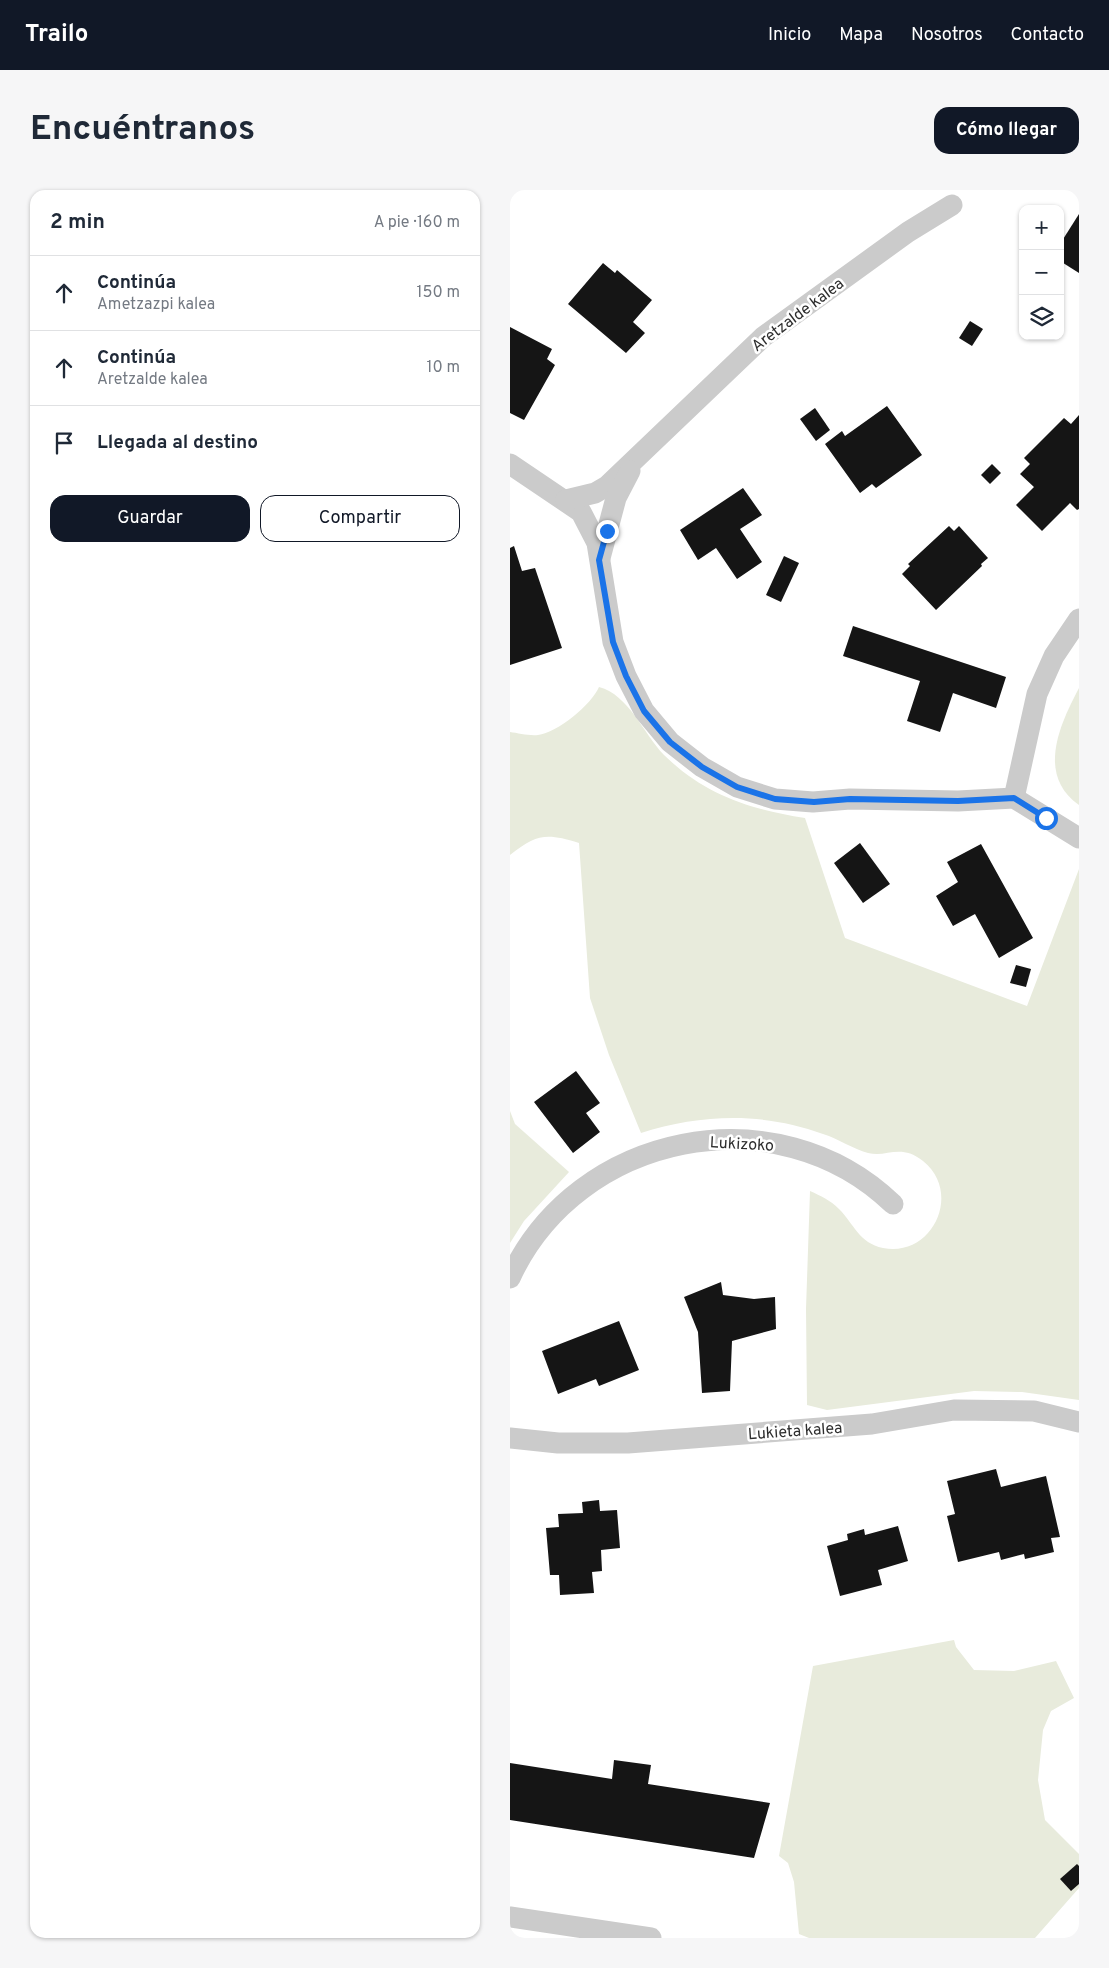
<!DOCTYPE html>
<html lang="es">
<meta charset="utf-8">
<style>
body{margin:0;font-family:Overpass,sans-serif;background:#f6f6f7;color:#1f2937}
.controls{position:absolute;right:15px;top:15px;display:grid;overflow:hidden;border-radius:10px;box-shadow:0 1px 4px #0004}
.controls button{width:45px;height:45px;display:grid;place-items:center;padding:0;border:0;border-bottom:1px solid #e0e1e3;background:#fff;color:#1f2937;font:25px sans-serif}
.stop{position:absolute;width:15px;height:15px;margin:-11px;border:4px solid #1a73e8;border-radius:50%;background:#fff}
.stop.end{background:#1a73e8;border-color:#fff;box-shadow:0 1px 5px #0008}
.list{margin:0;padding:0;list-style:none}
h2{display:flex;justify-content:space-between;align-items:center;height:65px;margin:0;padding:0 20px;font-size:21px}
h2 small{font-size:16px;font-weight:400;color:#747a83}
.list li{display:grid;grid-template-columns:32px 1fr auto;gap:15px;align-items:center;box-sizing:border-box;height:75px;padding:0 20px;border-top:1px solid #e0e1e3}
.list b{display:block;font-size:19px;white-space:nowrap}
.list p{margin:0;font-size:16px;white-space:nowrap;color:#747a83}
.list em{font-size:16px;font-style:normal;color:#747a83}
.actions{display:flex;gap:10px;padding:15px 20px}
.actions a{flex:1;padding:11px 0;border:1px solid #111827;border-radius:15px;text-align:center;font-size:18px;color:#111827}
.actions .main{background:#111827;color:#fff}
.icon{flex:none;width:28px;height:28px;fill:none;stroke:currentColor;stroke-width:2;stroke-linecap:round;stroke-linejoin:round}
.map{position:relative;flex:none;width:569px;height:1748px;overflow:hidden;border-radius:15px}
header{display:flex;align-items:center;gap:30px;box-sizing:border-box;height:70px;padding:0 25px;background:#111827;color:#fff}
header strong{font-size:24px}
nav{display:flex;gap:28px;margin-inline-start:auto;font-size:18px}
.intro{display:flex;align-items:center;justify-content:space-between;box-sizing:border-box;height:120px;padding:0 30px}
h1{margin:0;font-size:35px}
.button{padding:12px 22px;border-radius:15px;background:#111827;color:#fff;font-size:18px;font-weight:700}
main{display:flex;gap:30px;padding:0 30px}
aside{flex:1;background:#fff;border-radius:15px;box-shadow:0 1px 4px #0004}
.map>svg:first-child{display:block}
</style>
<header>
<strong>Trailo</strong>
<nav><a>Inicio</a><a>Mapa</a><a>Nosotros</a><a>Contacto</a></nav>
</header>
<div class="intro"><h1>Encuéntranos</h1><a class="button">Cómo llegar</a></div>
<main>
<aside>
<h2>2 min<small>A pie · 160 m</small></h2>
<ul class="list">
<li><svg class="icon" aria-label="ahead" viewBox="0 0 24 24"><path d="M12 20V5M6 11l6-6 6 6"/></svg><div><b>Continúa</b><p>Ametzazpi kalea</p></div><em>150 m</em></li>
<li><svg class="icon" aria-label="ahead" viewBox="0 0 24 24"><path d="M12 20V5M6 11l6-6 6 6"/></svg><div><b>Continúa</b><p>Aretzalde kalea</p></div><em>10 m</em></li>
<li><svg class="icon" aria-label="arrive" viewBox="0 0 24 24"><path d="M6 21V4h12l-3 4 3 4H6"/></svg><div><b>Llegada al destino</b></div></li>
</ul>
<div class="actions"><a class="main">Guardar</a><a>Compartir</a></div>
</aside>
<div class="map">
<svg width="569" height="1748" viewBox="0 0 569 1748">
<rect width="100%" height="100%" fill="#fff"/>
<g fill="#e8ebdc">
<path d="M89,497C119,505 133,543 154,565C195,605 239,619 295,628L335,748L517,816L569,679V1210L512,1202L464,1201L317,1220L297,1215L296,1119L300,1001C311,1006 320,1010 329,1019C344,1034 349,1053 373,1058C422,1068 453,1003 413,971C390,953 377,968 358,963C343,959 329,949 313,944C254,922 191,924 131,943L99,865L80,808L69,653C36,643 27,644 0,665V542C8,543 19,546 28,545C47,543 82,514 89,497Z"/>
<path d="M569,498V615C526,585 550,534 569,498Z"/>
<polygon points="0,921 5,934 59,982 14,1031 0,1053"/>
<polygon points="444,1450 446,1457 464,1480 504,1481 546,1471 564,1508 541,1521 533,1540 528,1590 535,1630 569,1664 569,1698 525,1748 299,1748 289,1744 284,1692 278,1673 269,1666 303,1476"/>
</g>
<g fill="#151515">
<polygon points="569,24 569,83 550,71 550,54"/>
<polygon points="93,73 105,83 107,80 142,110 123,132 135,143 116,163 58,114"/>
<polygon points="460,131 473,139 462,156 449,148"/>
<polygon points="0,137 42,159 37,169 45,175 14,230 0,223"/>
<polygon points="377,216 412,265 366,298 362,294 350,303 315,254 332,241 335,246"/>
<polygon points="305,218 320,240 306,251 290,229"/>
<polygon points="569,225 569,319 567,320 560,313 532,341 506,315 524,297 510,284 520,274 514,268 554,228 561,234"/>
<polygon points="482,274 491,283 480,294 471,285"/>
<polygon points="233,298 252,325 230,339 252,372 227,389 206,358 188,370 170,340"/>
<polygon points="439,336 444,341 449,336 478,368 471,374 472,376 426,420 392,384 400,376 398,374"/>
<polygon points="4,356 12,381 25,378 52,458 0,475 0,358"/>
<polygon points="274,366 289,373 271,412 256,405"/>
<polygon points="343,436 496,487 486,518 443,503 430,542 397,531 410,491 333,466"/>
<polygon points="350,653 380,694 353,713 324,673"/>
<polygon points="471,654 523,748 489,768 465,724 443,736 426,706 448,692 437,672"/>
<polygon points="506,775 521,779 516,797 500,793"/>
<polygon points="66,881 90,913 76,923 90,942 63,963 24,912"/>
<polygon points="211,1092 213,1105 244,1109 265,1107 266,1139 222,1151 220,1201 192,1203 188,1142 174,1107"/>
<polygon points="109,1131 129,1180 89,1196 86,1189 48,1204 32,1161"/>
<polygon points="486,1279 491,1297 536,1286 550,1347 541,1348 544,1362 515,1369 514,1364 491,1370 489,1362 448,1372 437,1326 445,1324 437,1291"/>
<polygon points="89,1310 90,1321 107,1320 110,1358 91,1360 92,1381 82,1382 84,1403 50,1405 49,1385 40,1385 36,1338 49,1337 48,1324 73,1323 72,1312"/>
<polygon points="388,1336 398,1371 368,1380 372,1395 330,1406 317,1356 338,1350 337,1344 354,1339 355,1345"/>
<polygon points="104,1570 141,1575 138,1594 260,1613 244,1668 0,1630 0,1573 102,1589"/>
<polygon points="567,1674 569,1676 569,1694 561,1701 550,1689"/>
</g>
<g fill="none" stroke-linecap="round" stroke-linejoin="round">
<g stroke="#cbcbcb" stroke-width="21">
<polyline points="0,274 71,322 87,353 103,452 116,486 134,521 160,552 192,577 227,597 265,609 303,612 340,609 448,611 504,608 569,648"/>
<polyline points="56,310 85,303 97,296 253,147 398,42 442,15"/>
<polyline points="90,368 106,308 120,281"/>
<polyline points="504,608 527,504 544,466 569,429"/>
<path d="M0,1088C67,942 267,902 383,1014"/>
<polyline points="0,1248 48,1253 118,1253 362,1234 444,1220 524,1221 569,1232"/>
<polyline points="0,1727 141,1748"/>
</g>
</g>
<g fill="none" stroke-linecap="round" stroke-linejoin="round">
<polyline stroke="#1a73e8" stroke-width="6" points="97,341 89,370 103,452 116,486 134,521 160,552 192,577 227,597 265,609 304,612 340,609 448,611 504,608 536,628"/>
</g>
<g text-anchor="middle" stroke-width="5" stroke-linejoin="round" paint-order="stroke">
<g font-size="16" fill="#2e2e2e" stroke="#fff">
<text transform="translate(287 124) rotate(-37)" y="6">Aretzalde kalea</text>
<text transform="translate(232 953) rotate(3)" y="6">Lukizoko</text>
<text transform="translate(285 1240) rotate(-4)" y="6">Lukieta kalea</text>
</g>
</g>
</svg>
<div class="controls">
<button>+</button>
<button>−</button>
<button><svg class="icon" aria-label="layers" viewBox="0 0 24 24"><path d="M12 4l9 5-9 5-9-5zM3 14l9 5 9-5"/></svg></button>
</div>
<div class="stop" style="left:536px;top:628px"></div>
<div class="stop end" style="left:97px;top:341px"></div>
</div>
</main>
